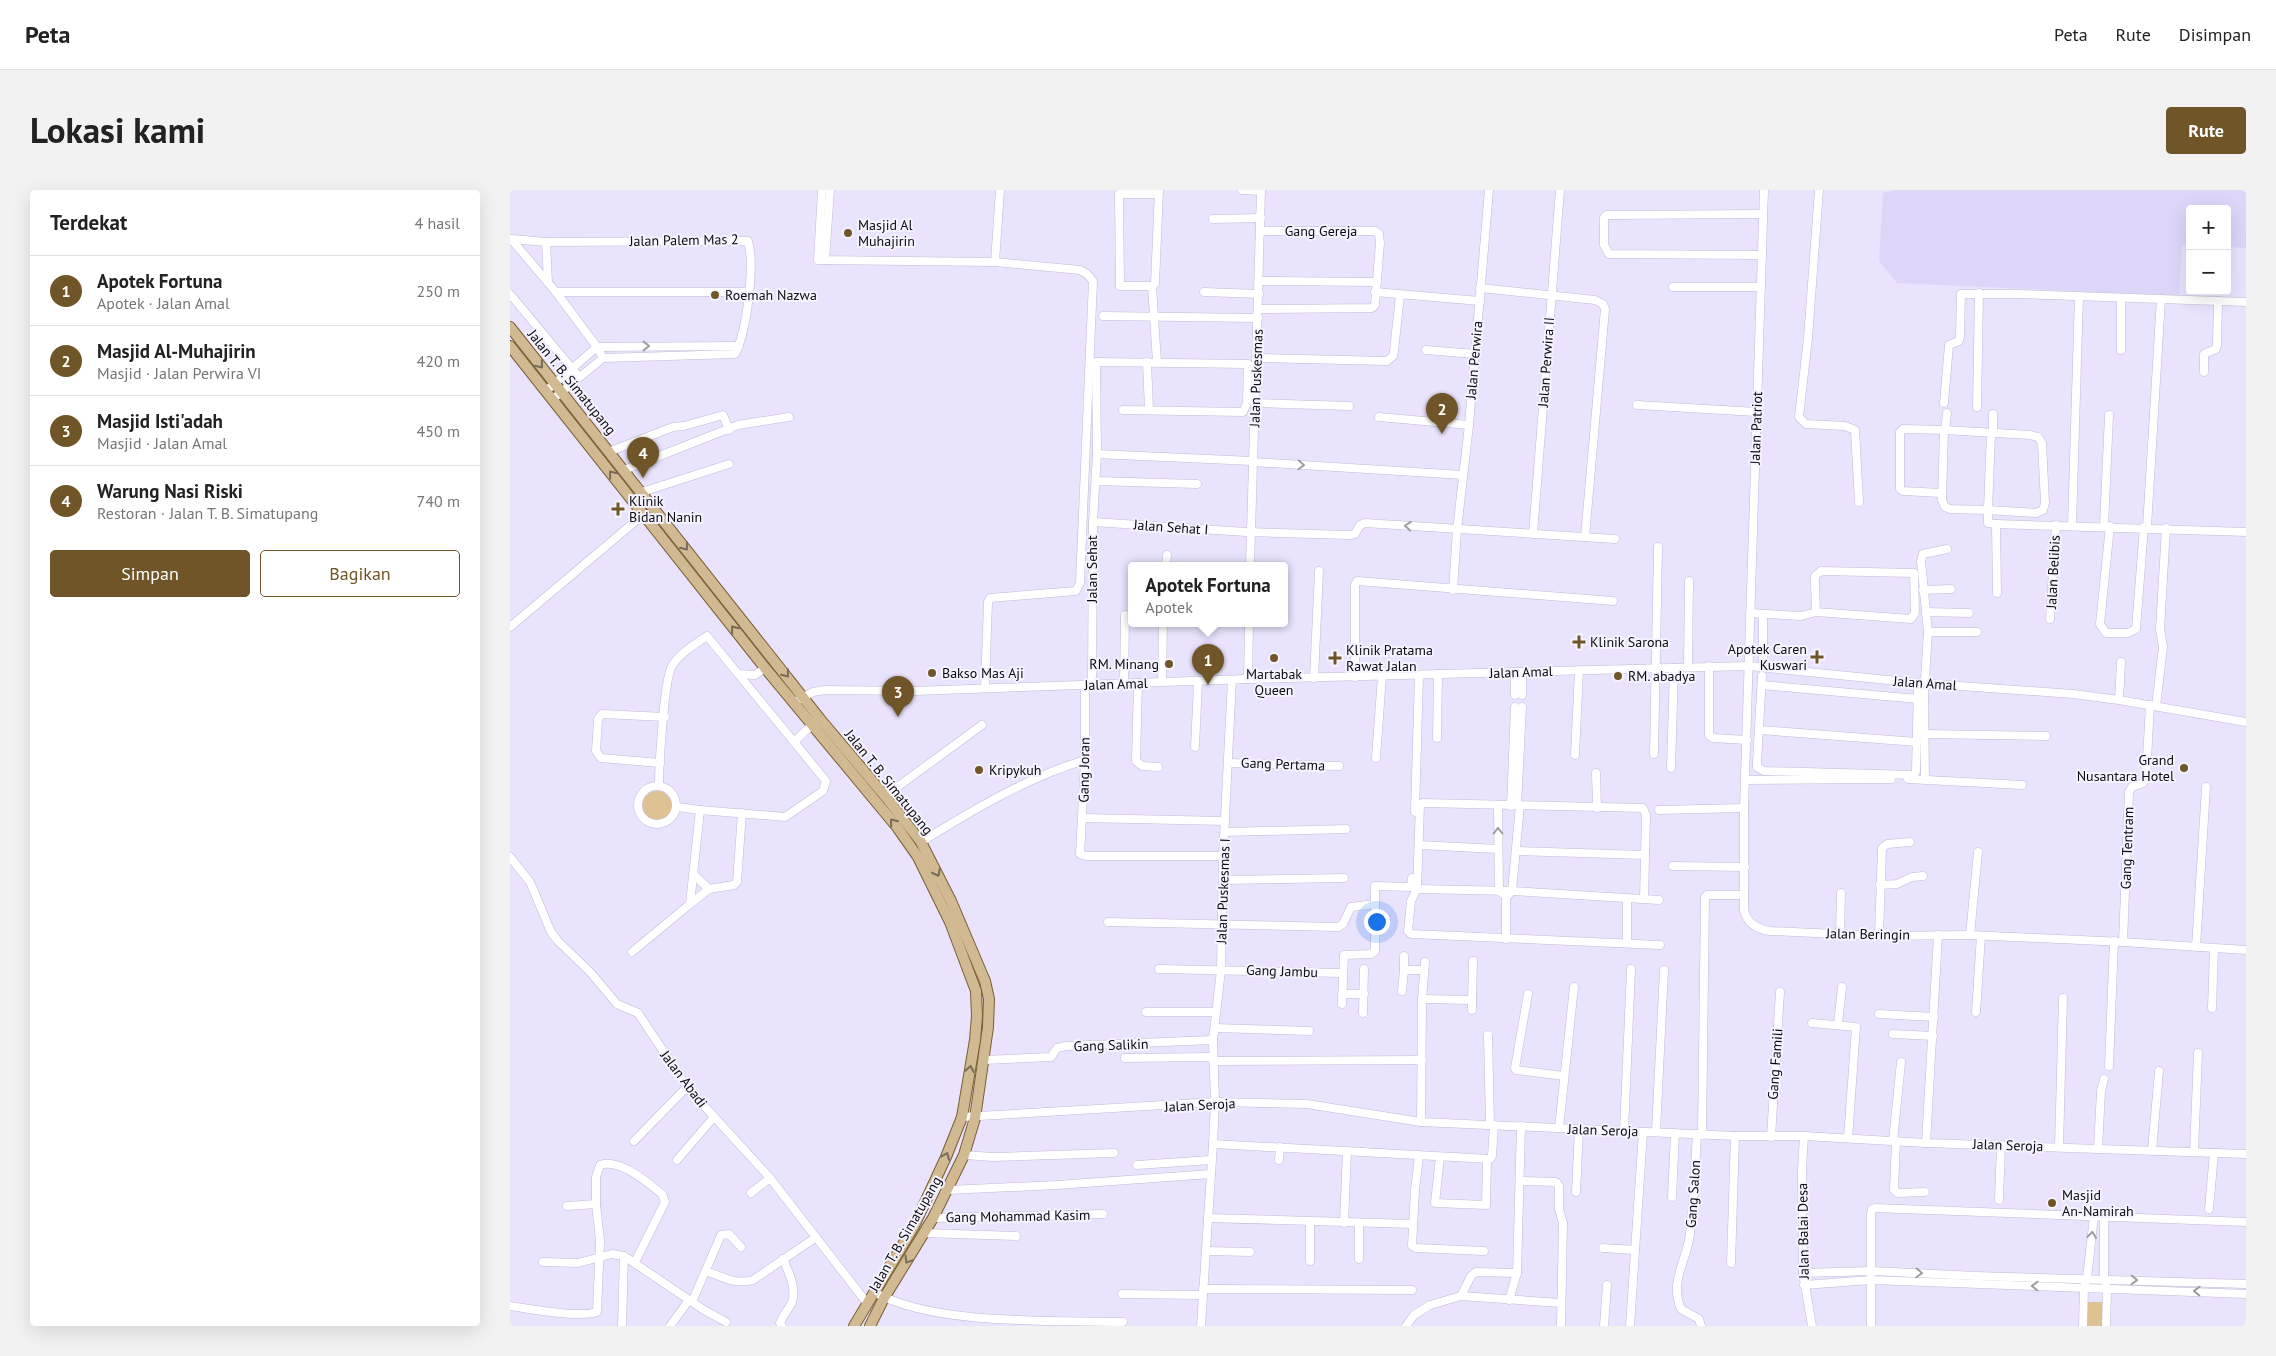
<!DOCTYPE html>
<html lang="id">
<meta charset="utf-8">
<style>
body{margin:0;font-family:"PT Sans",sans-serif;background:#f2f2f2;color:#222}
.controls{position:absolute;right:15px;top:15px;display:grid;overflow:hidden;border-radius:5px;box-shadow:0 5px 20px #0002}
.controls button{width:45px;height:45px;display:grid;place-items:center;padding:0;border:0;border-bottom:1px solid #e0e0e0;background:#fff;color:#222;font:25px sans-serif}
.you{position:absolute;left:866px;top:731px;width:18px;height:18px;margin:-12px;border:4px solid #fff;border-radius:50%;background:#1a73e8;box-shadow:0 0 0 8px #1a73e833}
.badge{display:grid;place-items:center;width:32px;height:32px;border-radius:50%;background:#6f5527;color:#fff;font-size:16px;font-weight:700}
.pin{position:absolute;translate:-50% -41px;filter:drop-shadow(0 1px 2px #0008)}
.pin::after{content:'';position:absolute;top:26px;width:18px;height:15px;background:inherit;clip-path:polygon(0 0,100% 0,50% 100%)}
.popup{position:absolute;left:618px;top:372px;width:160px;height:65px;box-sizing:border-box;display:grid;place-content:center;border-radius:5px;background:#fff;filter:drop-shadow(0 1px 4px #0005);font-size:16px;white-space:nowrap;color:#767676}
.popup b{font-size:19px;color:#222}
.popup::after{content:'';position:absolute;left:50%;top:100%;margin-left:-10px;border:10px solid transparent;border-top-color:#fff}
.list{margin:0;padding:0;list-style:none}
h2{display:flex;justify-content:space-between;align-items:center;height:65px;margin:0;padding:0 20px;font-size:21px}
h2 small{font-size:16px;font-weight:400;color:#767676}
.list li{display:grid;grid-template-columns:32px 1fr auto;gap:15px;align-items:center;box-sizing:border-box;height:70px;padding:0 20px;border-top:1px solid #e0e0e0}
.list b{display:block;font-size:19px;white-space:nowrap}
.list p{margin:0;font-size:16px;white-space:nowrap;color:#767676}
.list em{font-size:16px;font-style:normal;color:#767676}
.actions{display:flex;gap:10px;padding:15px 20px}
.actions a{flex:1;padding:11px 0;border:1px solid #6f5527;border-radius:5px;text-align:center;font-size:18px;color:#6f5527}
.actions .main{background:#6f5527;color:#fff}
.map{position:relative;flex:none;width:1736px;height:1136px;overflow:hidden;border-radius:5px}
header{display:flex;align-items:center;gap:30px;box-sizing:border-box;height:70px;padding:0 25px;background:#fff;border-bottom:1px solid #e0e0e0}
header strong{font-size:24px}
nav{display:flex;gap:28px;margin-inline-start:auto;font-size:18px}
.intro{display:flex;align-items:center;justify-content:space-between;box-sizing:border-box;height:120px;padding:0 30px}
h1{margin:0;font-size:35px}
.button{padding:12px 22px;border-radius:5px;background:#6f5527;color:#fff;font-size:18px;font-weight:700}
main{display:flex;gap:30px;padding:0 30px}
aside{flex:1;background:#fff;border-radius:5px;box-shadow:0 5px 20px #0002}
.map>svg:first-child{display:block}
</style>
<header>
<strong>Peta</strong>
<nav><a>Peta</a><a>Rute</a><a>Disimpan</a></nav>
</header>
<div class="intro"><h1>Lokasi kami</h1><a class="button">Rute</a></div>
<main>
<aside>
<h2>Terdekat<small>4 hasil</small></h2>
<ul class="list">
<li><span class="badge">1</span><div><b>Apotek Fortuna</b><p>Apotek · Jalan Amal</p></div><em>250 m</em></li>
<li><span class="badge">2</span><div><b>Masjid Al-Muhajirin</b><p>Masjid · Jalan Perwira VI</p></div><em>420 m</em></li>
<li><span class="badge">3</span><div><b>Masjid Isti'adah</b><p>Masjid · Jalan Amal</p></div><em>450 m</em></li>
<li><span class="badge">4</span><div><b>Warung Nasi Riski</b><p>Restoran · Jalan T. B. Simatupang</p></div><em>740 m</em></li>
</ul>
<div class="actions"><a class="main">Simpan</a><a>Bagikan</a></div>
</aside>
<div class="map">
<svg width="1736" height="1136" viewBox="0 0 1736 1136">
<rect width="100%" height="100%" fill="#e9e3fe"/>
<polygon fill="#ddd6f8" points="1385,0 1736,0 1736,58 1717,57 1717,19 1680,19 1680,55 1672,55 1669,106 1387,93 1369,71 1373,3"/>
<g fill="#dfc294">
<circle cx="147" cy="616" r="15"/>
<polygon points="1576,1112 1597,1112 1596,1136 1575,1136"/>
</g>
<g fill="none" stroke-linecap="round" stroke-linejoin="round">
<defs>
<g id="minor">
<polyline points="312,0 308,70 485,72 570,80 577,84 583,91 570,393 566,401 480,408 478,412 475,498"/>
<polyline points="732,0 751,1"/>
<path d="M1254,0L1234,618V720C1237,733 1246,739 1260,741L1369,746L1460,745L1613,752L1736,760"/>
<polyline points="1309,0 1298,148 1289,227 1296,234 1335,236 1345,240 1349,312"/>
<polyline points="647,4 609,4 610,96 642,96 645,94 649,0"/>
<polyline points="703,29 751,28"/>
<polyline points="1,49 46,102 87,157 93,168"/>
<path d="M2,49L36,52L238,51C245,75 237,141 225,164L93,168"/>
<polyline points="36,52 38,92"/>
<polyline points="1252,65 1099,64 1094,55 1094,28 1096,25 1253,24"/>
<polyline points="315,70 320,0"/>
<polyline points="485,72 490,0"/>
<polyline points="750,91 865,92"/>
<polyline points="642,96 647,172"/>
<polyline points="1163,97 1251,97"/>
<polyline points="970,98 1085,110 1093,114 1095,119 1075,347"/>
<polyline points="46,102 238,102"/>
<polyline points="694,102 749,104"/>
<polyline points="865,102 970,111"/>
<polyline points="0,104 69,187"/>
<polyline points="749,119 862,118 865,115 870,53 869,44 865,41 751,41"/>
<polyline points="593,126 748,128"/>
<polyline points="87,157 229,156"/>
<polyline points="916,160 965,164"/>
<polyline points="1611,160 1611,108"/>
<polyline points="747,168 877,171 883,166 884,161 890,105"/>
<polyline points="637,172 639,220"/>
<polyline points="1694,182 1694,164 1706,159 1707,156 1708,111"/>
<polyline points="36,201 87,157"/>
<polyline points="43,209 93,168"/>
<polyline points="745,213 839,216"/>
<polyline points="1434,213 1439,155 1449,151 1450,146 1451,104 1508,104 1736,112"/>
<polyline points="1127,215 1247,222"/>
<polyline points="1467,217 1469,103"/>
<polyline points="1483,224 1483,243"/>
<polyline points="869,227 959,235"/>
<polyline points="1435,240 1437,223"/>
<polyline points="1481,243 1478,320 1526,323 1533,320 1535,313 1532,253 1528,247 1520,245 1434,240 1432,310 1435,317 1440,319 1478,320 1478,333 1486,334"/>
<polyline points="101,261 163,237 174,236 213,225 219,240"/>
<polyline points="587,264 742,271"/>
<polyline points="742,272 953,285"/>
<polyline points="114,280 228,235 279,227"/>
<polyline points="586,291 687,294"/>
<polyline points="132,302 219,274"/>
<polyline points="1431,303 1393,301 1390,299 1390,242 1393,239 1434,240"/>
<polyline points="583,332 736,342 840,345 845,344 850,335 855,333 1105,349"/>
<polyline points="1562,335 1569,106"/>
<polyline points="1594,336 1599,225"/>
<polyline points="1600,336 1590,434 1596,443 1618,443 1626,439 1634,337"/>
<polyline points="1637,337 1651,109"/>
<polyline points="1023,344 1050,0"/>
<polyline points="656,376 657,365"/>
<polyline points="740,376 751,0"/>
<polyline points="943,400 947,340 959,235 979,0"/>
<polyline points="1413,400 1441,399"/>
<polyline points="1487,403 1486,334 1736,342"/>
<polyline points="1416,422 1459,423"/>
<polyline points="1240,423 1291,426 1306,422 1401,429 1405,423 1404,383 1311,381 1305,386 1305,391 1306,422"/>
<polyline points="1540,429 1546,335"/>
<polyline points="0,437 134,324"/>
<polyline points="1418,442 1467,442"/>
<polyline points="1199,476 1199,545 1203,548 1237,550"/>
<polyline points="1178,477 1179,391"/>
<polyline points="1253,477 1253,424"/>
<polyline points="229,484 245,485 255,478"/>
<polyline points="1252,486 1247,572 1247,577 1254,581 1404,585 1406,581 1408,493"/>
<polyline points="845,487 845,395 847,391 1103,411"/>
<polyline points="804,488 809,381"/>
<polyline points="738,489 739,434"/>
<polyline points="652,492 653,434"/>
<polyline points="614,493 615,425"/>
<polyline points="628,493 626,571 632,576 648,577"/>
<polyline points="582,494 583,332 587,264 586,172 738,174 737,213 733,222 613,220"/>
<polyline points="575,495 575,570 570,664 576,666 713,666"/>
<polyline points="1252,495 1408,509"/>
<polyline points="1005,505 1005,483"/>
<polyline points="1012,505 1012,483"/>
<polyline points="288,510 303,502 315,500 405,501 738,489 1239,476 1408,493 1563,504 1609,510 1736,532"/>
<polyline points="1609,510 1611,472"/>
<polyline points="1646,516 1653,457 1650,439 1656,338"/>
<polyline points="1250,540 1407,552"/>
<polyline points="1414,544 1536,546"/>
<polyline points="927,548 928,484"/>
<polyline points="284,552 306,531"/>
<polyline points="685,557 688,492"/>
<polyline points="1144,564 1148,357"/>
<polyline points="1065,565 1069,480"/>
<polyline points="866,568 872,486"/>
<polyline points="150,573 91,568 86,561 88,529 92,524 155,527"/>
<polyline points="718,573 829,576"/>
<polyline points="1161,578 1164,478"/>
<polyline points="1086,583 1087,618"/>
<polyline points="1398,589 1512,595"/>
<polyline points="1415,589 1414,505 1418,442 1411,371 1413,364 1437,359"/>
<polyline points="1236,590 1381,589"/>
<circle cx="147" cy="615" r="19"/>
<polyline points="375,606 472,535"/>
<polyline points="988,615 989,701 993,704"/>
<polyline points="1007,615 1012,517"/>
<polyline points="1001,616 1005,517"/>
<polyline points="167,617 190,620"/>
<polyline points="1149,620 1234,618"/>
<polyline points="905,622 909,485"/>
<polyline points="573,628 715,631"/>
<polyline points="715,642 836,639"/>
<path d="M411,652C463,620 516,588 575,570"/>
<polyline points="909,655 988,659"/>
<polyline points="1007,661 1135,665"/>
<polyline points="0,667 20,692 41,742 48,751 81,783 107,814 128,823 177,897 260,988 357,1113"/>
<polyline points="1163,676 1235,677"/>
<polyline points="184,685 199,699"/>
<polyline points="713,690 834,688"/>
<polyline points="1370,695 1387,694 1402,687 1413,686"/>
<polyline points="907,699 1002,701 1149,710"/>
<polyline points="1117,709 1117,753"/>
<polyline points="1134,709 1136,625 1133,618 913,613 910,614 907,699 901,711 898,741 901,744 1150,755"/>
<polyline points="180,714 199,699 224,695 227,692 232,623"/>
<polyline points="598,732 828,737 833,734 841,717 858,715"/>
<polyline points="1330,744 1331,703"/>
<polyline points="1460,745 1468,662"/>
<polyline points="1369,746 1372,658 1377,654 1400,652"/>
<polyline points="996,749 996,708 1002,701 1010,615"/>
<polyline points="1613,752 1619,602 1622,597 1633,593 1636,587 1640,515"/>
<polyline points="1686,757 1696,597"/>
<path d="M122,762L180,714L190,620L275,627L313,601L316,591L197,446C185,454 169,464 162,476C154,489 149,577 149,596"/>
<polyline points="894,766 894,780 913,780"/>
<polyline points="649,779 832,783"/>
<polyline points="892,801 894,780"/>
<polyline points="832,804 854,804"/>
<polyline points="1018,804 1005,878 1006,880 1054,886"/>
<polyline points="912,809 962,810 962,820"/>
<polyline points="962,810 963,771"/>
<polyline points="832,814 834,765 861,764 865,761 865,696 901,697 902,688"/>
<polyline points="1702,818 1704,759"/>
<polyline points="636,822 706,822"/>
<polyline points="1466,822 1471,746"/>
<polyline points="853,823 854,779"/>
<polyline points="1369,824 1424,827"/>
<polyline points="1302,833 1346,837 1338,948"/>
<polyline points="1328,834 1332,797"/>
<polyline points="705,838 799,841"/>
<polyline points="1383,844 1423,846"/>
<polyline points="978,845 980,935"/>
<polyline points="615,868 703,867"/>
<polyline points="474,870 541,867 547,858 556,856 703,850"/>
<polyline points="703,871 912,870"/>
<polyline points="1599,876 1604,751"/>
<polyline points="452,927 705,912 797,914 911,932 1225,946 1294,946 1416,953 1736,964"/>
<polyline points="911,932 912,809 915,772"/>
<polyline points="1049,938 1064,797"/>
<polyline points="1114,941 1121,779"/>
<polyline points="1146,941 1154,780"/>
<path d="M1187,944C1185,977 1184,1011 1180,1044C1177,1070 1159,1092 1171,1119L1189,1129L1191,1136"/>
<polyline points="1192,945 1195,707 1197,705 1234,705"/>
<polyline points="1294,946 1292,980 1293,1083 1302,1136"/>
<polyline points="1261,947 1270,802"/>
<polyline points="124,951 177,897"/>
<polyline points="1383,951 1391,872"/>
<polyline points="1386,951 1384,1000 1388,1003 1415,1002"/>
<polyline points="1416,953 1428,745"/>
<polyline points="703,954 980,969 982,966 984,935"/>
<polyline points="1549,957 1553,808"/>
<polyline points="1588,958 1591,901 1594,889"/>
<polyline points="1642,960 1649,881"/>
<polyline points="1684,962 1688,863"/>
<polyline points="454,965 483,967 604,963"/>
<polyline points="909,966 905,1000 902,1056 906,1058 974,1061"/>
<polyline points="930,967 925,1013 976,1015 977,969"/>
<polyline points="167,970 204,927"/>
<polyline points="769,970 770,957"/>
<polyline points="627,975 701,970"/>
<polyline points="1011,991 1046,992 1049,996 1049,1019 1053,1033 1051,1136"/>
<polyline points="438,1000 547,995 701,984"/>
<polyline points="1066,1002 1069,939"/>
<polyline points="241,1003 260,988"/>
<polyline points="1162,1007 1165,943"/>
<polyline points="1489,1010 1491,955"/>
<polyline points="57,1016 86,1014"/>
<polyline points="1699,1019 1704,963"/>
<polyline points="1594,1027 1594,1089 1597,1098 1596,1136"/>
<polyline points="423,1028 593,1024"/>
<polyline points="698,1028 903,1034"/>
<polyline points="800,1032 800,1071"/>
<polyline points="834,1033 837,961"/>
<polyline points="414,1043 506,1046"/>
<polyline points="1093,1058 1125,1060"/>
<polyline points="696,1061 740,1062"/>
<polyline points="849,1069 849,1033"/>
<polyline points="33,1072 68,1073 102,1064 114,1066 194,1120 216,1132"/>
<polyline points="1221,1073 1225,946"/>
<path d="M196,1081C212,1087 226,1095 243,1090L305,1048"/>
<polyline points="1293,1083 1361,1081 1466,1086 1736,1094"/>
<polyline points="1294,1095 1361,1090 1736,1104"/>
<polyline points="693,1099 902,1100"/>
<path d="M364,1102C425,1136 542,1130 613,1132"/>
<polyline points="612,1104 692,1105"/>
<polyline points="951,1106 961,1086 966,1082 1007,1083"/>
<polyline points="999,1110 1007,1083 1011,936"/>
<polyline points="182,1112 211,1045 219,1044 231,1057"/>
<path d="M0,1116C21,1119 68,1128 87,1122L90,1051L86,1014V987L90,975C110,968 138,993 152,1004L155,1012L125,1072"/>
<polyline points="112,1136 114,1066"/>
<polyline points="160,1136 179,1110"/>
<path d="M272,1136L270,1133C273,1125 279,1119 282,1112C287,1098 278,1081 273,1069"/>
<polyline points="691,1136 703,954 705,912 703,850 711,780 713,666 722,490"/>
<polyline points="896,1136 904,1125 920,1115 951,1106 1051,1113"/>
<polyline points="1094,1136 1097,1095"/>
<polyline points="1120,1136 1133,942"/>
<polyline points="1361,1136 1361,1024 1362,1019 1365,1018 1736,1032"/>
<polyline points="1573,1136 1574,1097 1577,1088 1584,1026"/>
</g>
<g id="major">
<polyline points="0,137 310,529 375,606 411,652 441,711 475,791 479,809 478,837 465,928 454,965 423,1028 374,1108 360,1136"/>
<polyline points="0,156 255,478 387,637 408,667 440,732 466,801 467,826 465,850 452,927 436,967 404,1036 344,1136"/>
</g>
</defs>
<use href="#minor" stroke="#bfbad4" stroke-width="9"/>
<use href="#major" stroke="#795e35" stroke-width="12"/>
<use href="#minor" stroke="#fff" stroke-width="8"/>
<use href="#major" stroke="#d1ba91" stroke-width="10"/>
</g>
<defs><path id="oneway-chevron" d="M-2-3.5L2.5 0L-2 3.5" fill="none" stroke-width="1.6" stroke-linecap="round" stroke-linejoin="round" transform="scale(1.25)"/></defs>
<g stroke="#9e9da0">
<use href="#oneway-chevron" transform="translate(136 156)"/>
<use href="#oneway-chevron" transform="translate(791 275) rotate(3)"/>
<use href="#oneway-chevron" transform="translate(898 336) rotate(-176)"/>
<use href="#oneway-chevron" transform="translate(988 641) rotate(-90)"/>
<use href="#oneway-chevron" transform="translate(1582 1045) rotate(-84)"/>
<use href="#oneway-chevron" transform="translate(1409 1083) rotate(3)"/>
<use href="#oneway-chevron" transform="translate(1624 1090) rotate(2)"/>
<use href="#oneway-chevron" transform="translate(1525 1096) rotate(-178)"/>
<use href="#oneway-chevron" transform="translate(1687 1101) rotate(-178)"/>
</g>
<g stroke="#786b58">
<use href="#oneway-chevron" transform="translate(30 175) rotate(51)"/>
<use href="#oneway-chevron" transform="translate(102 284) rotate(-128)"/>
<use href="#oneway-chevron" transform="translate(175 357) rotate(52)"/>
<use href="#oneway-chevron" transform="translate(224 439) rotate(-128)"/>
<use href="#oneway-chevron" transform="translate(276 484) rotate(52)"/>
<use href="#oneway-chevron" transform="translate(383 632) rotate(-129)"/>
<use href="#oneway-chevron" transform="translate(427 683) rotate(63)"/>
<use href="#oneway-chevron" transform="translate(460 879) rotate(-80)"/>
<use href="#oneway-chevron" transform="translate(436 966) rotate(-67)"/>
<use href="#oneway-chevron" transform="translate(398 1070) rotate(121)"/>
</g>
<g fill="#6f5527" stroke="#f5f3fe" stroke-width="2">
<circle cx="338" cy="43" r="5"/>
<circle cx="205" cy="105" r="5"/>
<path d="M105.5 311.5h5v5h5v5h-5v5h-5v-5h-5v-5h5z"/>
<path d="M1066.5 444.5h5v5h5v5h-5v5h-5v-5h-5v-5h5z"/>
<path d="M1304.5 459.5h5v5h5v5h-5v5h-5v-5h-5v-5h5z"/>
<circle cx="764" cy="468" r="5"/>
<path d="M822.5 460.5h5v5h5v5h-5v5h-5v-5h-5v-5h5z"/>
<circle cx="659" cy="474" r="5"/>
<circle cx="422" cy="483" r="5"/>
<circle cx="1108" cy="486" r="5"/>
<circle cx="1674" cy="578" r="5"/>
<circle cx="469" cy="580" r="5"/>
<circle cx="1542" cy="1013" r="5"/>
</g>
<g text-anchor="middle" stroke-width="4" stroke-linejoin="round" paint-order="stroke">
<g font-size="14" fill="#0c0a12" stroke="#f5f3fe" text-anchor="start">
<text x="348" y="40">Masjid Al<tspan x="348" dy="16">Muhajirin</tspan></text>
<text x="215" y="110">Roemah Nazwa</text>
<text x="119" y="316">Klinik<tspan x="119" dy="16">Bidan Nanin</tspan></text>
<text x="1080" y="457">Klinik Sarona</text>
<text x="1297" y="464" text-anchor="end">Apotek Caren<tspan x="1297" dy="16">Kuswari</tspan></text>
<text x="836" y="465">Klinik Pratama<tspan x="836" dy="16">Rawat Jalan</tspan></text>
<text x="649" y="479" text-anchor="end">RM. Minang</text>
<text x="432" y="488">Bakso Mas Aji</text>
<text x="764" y="489" text-anchor="middle">Martabak<tspan x="764" dy="16">Queen</tspan></text>
<text x="1118" y="491">RM. abadya</text>
<text x="1664" y="575" text-anchor="end">Grand<tspan x="1664" dy="16">Nusantara Hotel</tspan></text>
<text x="479" y="585">Kripykuh</text>
<text x="1552" y="1010">Masjid<tspan x="1552" dy="16">An-Namirah</tspan></text>
</g>
<g font-size="14" fill="#0c0a12" stroke="#f5f3fe">
<text x="811" y="46">Gang Gereja</text>
<text transform="translate(174 50) rotate(-1)" y="5">Jalan Palem Mas 2</text>
<text transform="translate(964 170) rotate(-85)" y="5">Jalan Perwira</text>
<text transform="translate(1036 172) rotate(-86)" y="5">Jalan Perwira II</text>
<text transform="translate(746 188) rotate(-88)" y="5">Jalan Puskesmas</text>
<text transform="translate(62 192) rotate(51)" y="5">Jalan T. B. Simatupang</text>
<text transform="translate(1246 238) rotate(-88)" y="5">Jalan Patriot</text>
<text transform="translate(661 337) rotate(4)" y="5">Jalan Sehat I</text>
<text transform="translate(582 379) rotate(-90)" y="5">Jalan Sehat</text>
<text transform="translate(1543 382) rotate(-87)" y="5">Jalan Belibis</text>
<text transform="translate(1011 482) rotate(-2)" y="5">Jalan Amal</text>
<text transform="translate(1415 493) rotate(4)" y="5">Jalan Amal</text>
<text transform="translate(606 494) rotate(-2)" y="5">Jalan Amal</text>
<text transform="translate(773 574) rotate(2)" y="5">Gang Pertama</text>
<text transform="translate(574 580) rotate(-89)" y="5">Gang Joran</text>
<text transform="translate(379 592) rotate(51)" y="5">Jalan T. B. Simatupang</text>
<text transform="translate(1617 658) rotate(-88)" y="5">Gang Tentram</text>
<text transform="translate(713 701) rotate(-88)" y="5">Jalan Puskesmas I</text>
<text transform="translate(1358 744) rotate(1)" y="5">Jalan Beringin</text>
<text transform="translate(772 781) rotate(2)" y="5">Gang Jambu</text>
<text transform="translate(601 855) rotate(-2)" y="5">Gang Salikin</text>
<text transform="translate(1265 874) rotate(-86)" y="5">Gang Famili</text>
<text transform="translate(174 889) rotate(53)" y="5">Jalan Abadi</text>
<text transform="translate(690 915) rotate(-3)" y="5">Jalan Seroja</text>
<text transform="translate(1093 940) rotate(2)" y="5">Jalan Seroja</text>
<text transform="translate(1498 955) rotate(2)" y="5">Jalan Seroja</text>
<text transform="translate(1183 1004) rotate(-86)" y="5">Gang Salon</text>
<text transform="translate(508 1026) rotate(-1)" y="5">Gang Mohammad Kasim</text>
<text transform="translate(1293 1041) rotate(-91)" y="5">Jalan Balai Desa</text>
<text transform="translate(395 1044) rotate(-60)" y="5">Jalan T. B. Simatupang</text>
</g>
</g>
</svg>
<div class="controls">
<button>+</button>
<button>−</button>
</div>
<div class="you"></div>
<div class="pin badge" style="left:698px;top:495px">1</div>
<div class="popup"><b>Apotek Fortuna</b>Apotek</div>
<div class="pin badge" style="left:932px;top:244px">2</div>
<div class="pin badge" style="left:388px;top:527px">3</div>
<div class="pin badge" style="left:133px;top:288px">4</div>
</div>
</main>
